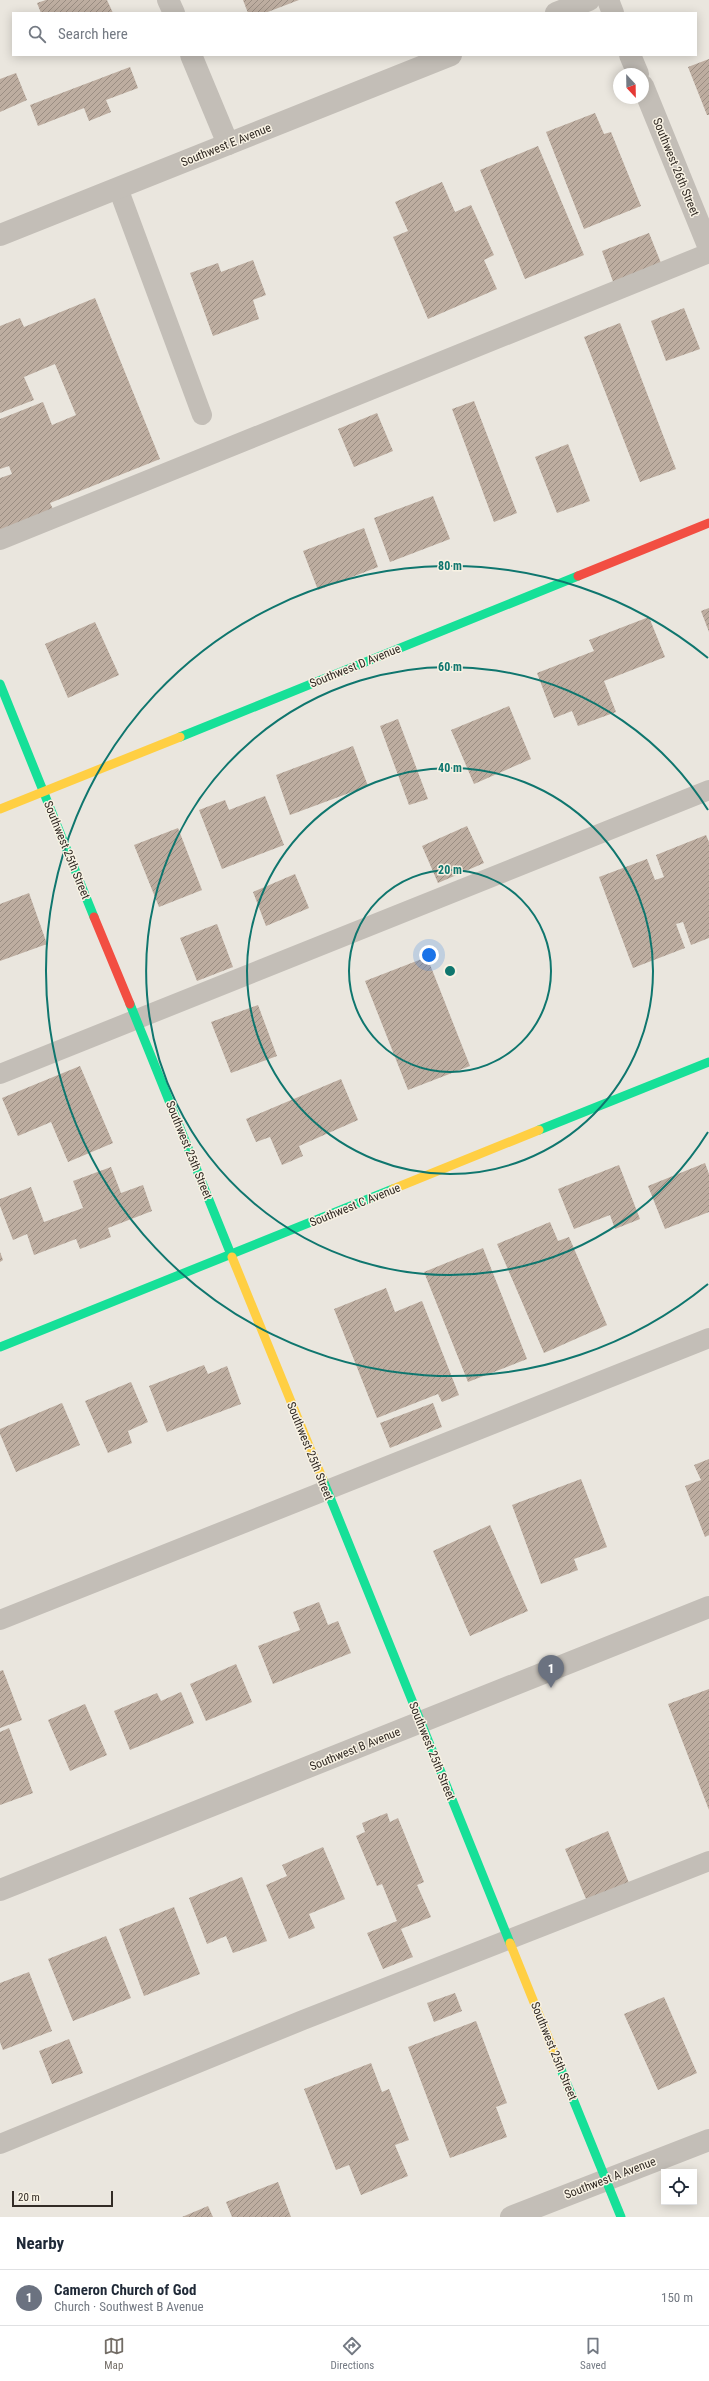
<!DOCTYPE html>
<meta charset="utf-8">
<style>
body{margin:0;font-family:"Roboto Condensed",sans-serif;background:#f6f6f7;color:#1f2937}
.controls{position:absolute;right:12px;bottom:12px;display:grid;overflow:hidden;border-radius:0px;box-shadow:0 2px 10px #0003}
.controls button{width:36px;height:36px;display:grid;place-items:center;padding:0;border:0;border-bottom:1px solid #e0e1e3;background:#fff;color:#1f2937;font:20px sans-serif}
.compass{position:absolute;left:613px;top:68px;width:36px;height:36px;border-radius:50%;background:#fff;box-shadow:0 2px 10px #0003;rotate:158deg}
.scale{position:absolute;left:12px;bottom:10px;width:101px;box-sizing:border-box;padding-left:4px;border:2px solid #332c26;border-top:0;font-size:11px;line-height:14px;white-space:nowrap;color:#332c26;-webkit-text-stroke:3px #f8f2e4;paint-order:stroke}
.you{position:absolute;left:429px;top:955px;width:14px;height:14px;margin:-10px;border:3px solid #fff;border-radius:50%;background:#1a73e8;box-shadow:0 0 0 6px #1a73e833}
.badge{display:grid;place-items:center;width:26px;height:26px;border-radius:50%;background:#736d66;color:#fff;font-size:13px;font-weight:700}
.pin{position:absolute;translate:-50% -33px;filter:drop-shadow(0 1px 2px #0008)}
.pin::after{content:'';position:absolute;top:21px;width:14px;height:12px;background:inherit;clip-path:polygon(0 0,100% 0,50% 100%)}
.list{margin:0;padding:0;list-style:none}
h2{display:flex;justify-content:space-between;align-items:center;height:52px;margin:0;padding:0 16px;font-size:17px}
h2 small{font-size:13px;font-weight:400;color:#747a83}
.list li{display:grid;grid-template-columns:26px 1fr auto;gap:12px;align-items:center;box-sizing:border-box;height:56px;padding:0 16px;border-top:1px solid #e0e1e3}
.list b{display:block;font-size:15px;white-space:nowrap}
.list p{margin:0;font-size:13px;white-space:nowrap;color:#747a83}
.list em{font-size:13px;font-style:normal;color:#747a83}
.icon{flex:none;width:22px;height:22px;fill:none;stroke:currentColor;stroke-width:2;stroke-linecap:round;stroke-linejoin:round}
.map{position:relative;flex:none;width:709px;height:2217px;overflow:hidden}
.search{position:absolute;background:#fff;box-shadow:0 2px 10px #0003;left:12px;right:12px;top:12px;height:44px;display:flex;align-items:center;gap:10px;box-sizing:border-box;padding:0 14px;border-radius:0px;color:#747a83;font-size:15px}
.sheet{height:108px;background:#fff}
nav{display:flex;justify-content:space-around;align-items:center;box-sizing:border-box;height:56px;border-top:1px solid #e0e1e3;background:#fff;font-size:11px;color:#747a83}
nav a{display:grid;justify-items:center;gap:2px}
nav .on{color:#736d66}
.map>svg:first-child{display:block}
</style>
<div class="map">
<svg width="709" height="2217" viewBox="0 0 709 2217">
<defs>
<pattern id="building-hatch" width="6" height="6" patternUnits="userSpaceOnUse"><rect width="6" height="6" fill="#bdada0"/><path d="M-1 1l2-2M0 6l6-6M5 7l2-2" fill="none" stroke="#9a8d82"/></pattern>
</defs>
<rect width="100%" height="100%" fill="#eae6de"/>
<g fill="url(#building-hatch)">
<polygon points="46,0 107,0 113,13 41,13 37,3"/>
<polygon points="243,0 299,0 265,13 248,13"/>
<polygon points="709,59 709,115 707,115 688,67"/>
<polygon points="130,67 138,88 106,100 111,112 89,121 84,108 38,126 30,105"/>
<polygon points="16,73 27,100 0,112 0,79"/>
<polygon points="595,113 604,134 611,132 641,206 584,229 546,132"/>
<polygon points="538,146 584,255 525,279 480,170"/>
<polygon points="442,182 455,212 471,205 494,255 484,260 497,289 428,319 393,237 408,231 395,202"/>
<polygon points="649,233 663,268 615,287 602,251"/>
<polygon points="253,260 266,295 253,300 259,319 213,336 190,273 218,263 221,272"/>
<polygon points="95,298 160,459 50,503 53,509 0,530 0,478 12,474 9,466 0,469 0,419 43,402 52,425 76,415 55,364 24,377 34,400 0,413 0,326 20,318 24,327"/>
<polygon points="684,308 700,349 666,361 651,321"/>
<polygon points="620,323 676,469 640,482 584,337"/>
<polygon points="474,401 517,513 494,522 452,409"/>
<polygon points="377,413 393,451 354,467 338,429"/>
<polygon points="568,444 590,501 557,513 535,457"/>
<polygon points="433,496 450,539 390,562 374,518"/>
<polygon points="364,528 378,567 318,590 303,551"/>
<polygon points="709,608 709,632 701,611"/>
<polygon points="649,617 665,657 604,681 616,712 578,726 572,711 554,718 537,673 594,651 589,640"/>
<polygon points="95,622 119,675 68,698 45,644"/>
<polygon points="509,706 531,759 474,784 451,730"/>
<polygon points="398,719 428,799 409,805 380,726"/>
<polygon points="353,746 368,786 290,815 276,775"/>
<polygon points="265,796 284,845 222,869 199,810 225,800 229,810"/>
<polygon points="467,826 484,863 438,883 422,846"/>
<polygon points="178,828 202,890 159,907 134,845"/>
<polygon points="706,835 709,842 709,938 691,945 683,922 676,924 685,948 633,968 599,877 647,859 655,880 664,877 656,855"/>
<polygon points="295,874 309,908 266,926 253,892"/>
<polygon points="29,893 47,944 0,961 0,904"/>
<polygon points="217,924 233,967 197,981 180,938"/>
<polygon points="427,957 470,1066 408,1090 365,981"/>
<polygon points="258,1005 277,1056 231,1073 211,1022"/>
<polygon points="80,1066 113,1143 68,1162 51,1122 18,1136 2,1098"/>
<polygon points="341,1079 358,1120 299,1146 303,1156 282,1165 270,1137 256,1142 246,1119"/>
<polygon points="705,1163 709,1174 709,1212 665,1229 648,1186"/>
<polygon points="619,1165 640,1219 615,1229 610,1215 574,1229 558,1189"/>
<polygon points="111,1167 121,1193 143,1185 152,1211 108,1228 111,1237 80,1249 76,1239 34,1255 27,1234 13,1240 0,1206 0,1199 31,1187 44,1222 83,1208 73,1181"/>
<polygon points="550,1222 558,1241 569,1237 607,1325 544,1353 497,1244"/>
<polygon points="483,1248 527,1359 468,1382 424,1272"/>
<polygon points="0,1252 3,1260 0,1262"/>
<polygon points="386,1288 395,1312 422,1301 459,1395 442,1402 438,1394 377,1418 334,1309"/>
<polygon points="204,1365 208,1374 227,1366 241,1404 167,1432 149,1386"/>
<polygon points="131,1382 148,1422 128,1431 132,1443 108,1453 85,1401"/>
<polygon points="62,1403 80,1445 16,1472 0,1434 0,1429"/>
<polygon points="433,1403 442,1427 390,1448 380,1423"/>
<polygon points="709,1459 709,1535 705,1537 685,1486 701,1480 694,1465"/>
<polygon points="581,1479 607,1547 574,1559 578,1570 541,1584 512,1505"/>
<polygon points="490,1525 528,1611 470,1636 433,1551"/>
<polygon points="319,1602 328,1625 338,1621 351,1653 273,1684 258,1646 300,1630 293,1612"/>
<polygon points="236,1664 252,1702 206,1721 190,1684"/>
<polygon points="3,1670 22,1720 0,1728 0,1671"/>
<polygon points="709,1689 709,1810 668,1704"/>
<polygon points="181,1692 194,1723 130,1750 114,1711 157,1693 161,1701"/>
<polygon points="85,1704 107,1755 70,1771 48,1720"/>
<polygon points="9,1728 33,1793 0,1805 0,1732"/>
<polygon points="387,1813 390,1822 398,1818 424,1882 417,1885 431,1917 401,1929 413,1957 383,1969 367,1933 397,1921 382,1884 377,1886 356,1836 365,1832 362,1823"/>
<polygon points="608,1831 631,1888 589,1906 565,1849"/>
<polygon points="323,1847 345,1899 309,1914 315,1928 289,1939 266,1885 287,1876 282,1865"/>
<polygon points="242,1877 267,1941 233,1953 226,1936 207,1944 189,1898"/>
<polygon points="174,1907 200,1974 144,1996 119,1929"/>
<polygon points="106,1936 131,1998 73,2021 48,1959"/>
<polygon points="29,1972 52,2031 3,2050 0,2042 0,1983"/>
<polygon points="455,1993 462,2011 434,2022 427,2003"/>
<polygon points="664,1997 697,2073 658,2090 624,2014"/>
<polygon points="476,2021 507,2103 496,2107 507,2137 450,2158 408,2047"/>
<polygon points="69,2039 83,2073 52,2084 39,2051"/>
<polygon points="371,2063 382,2092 389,2089 409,2140 395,2145 408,2176 361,2195 349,2165 336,2170 304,2089"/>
<polygon points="278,2182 291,2217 232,2217 226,2202"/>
<polygon points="208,2206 213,2217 182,2217"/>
</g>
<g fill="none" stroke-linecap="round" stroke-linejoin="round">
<g stroke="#c3beb7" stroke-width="20">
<polyline points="118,188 202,415"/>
<polyline points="0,540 709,253"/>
<polyline points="0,1074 709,790"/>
<polyline points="0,1620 709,1338"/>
<polyline points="0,2144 303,2020 709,1861"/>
</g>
<g stroke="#c3beb7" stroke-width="22">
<polyline points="168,0 174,13"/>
<polyline points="608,0 613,13"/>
<polyline points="556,13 589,0"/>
<polyline points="191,55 228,144"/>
<polyline points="630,55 638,74"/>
<polyline points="643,86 709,248"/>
<polyline points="0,235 451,55"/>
<polyline points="0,1890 709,1607"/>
<polyline points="511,2217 709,2140"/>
</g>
<g stroke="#16e098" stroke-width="9">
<polyline points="0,684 94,917"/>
<polyline points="180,737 578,576"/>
<polyline points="130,1004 232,1257"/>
<polyline points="539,1130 709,1062"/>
<polyline points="0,1347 393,1189"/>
<polyline points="323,1480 510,1943"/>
<polyline points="560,2067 621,2217"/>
</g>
<g stroke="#ffcf43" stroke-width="9">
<polyline points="0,809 180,737"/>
<polyline points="393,1189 539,1130"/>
<polyline points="232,1257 323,1480"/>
<polyline points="510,1943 560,2067"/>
</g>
<g stroke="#f24e42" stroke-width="9">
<polyline points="578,576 709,523"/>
<polyline points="94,917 130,1004"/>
</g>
</g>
<g fill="none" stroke="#0f766e" stroke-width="2">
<circle cx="450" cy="971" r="101"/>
<circle cx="450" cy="971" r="203"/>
<path d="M708 1132A304 304 0 1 1 708 810"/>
<path d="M708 1284A405 405 0 1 1 708 658"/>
</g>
<g text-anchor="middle" stroke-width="3" stroke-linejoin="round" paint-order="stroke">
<g font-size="12" fill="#332c26" stroke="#f8f2e4">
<text transform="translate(226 145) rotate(-22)" y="4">Southwest E Avenue</text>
<text transform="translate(676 167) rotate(68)" y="4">Southwest 26th Street</text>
<text transform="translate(355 666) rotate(-22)" y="4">Southwest D Avenue</text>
<text transform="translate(67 850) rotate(68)" y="4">Southwest 25th Street</text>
<text transform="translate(189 1150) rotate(68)" y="4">Southwest 25th Street</text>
<text transform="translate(355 1205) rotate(-22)" y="4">Southwest C Avenue</text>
<text transform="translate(310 1451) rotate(68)" y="4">Southwest 25th Street</text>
<text transform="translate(355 1749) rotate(-22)" y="4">Southwest B Avenue</text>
<text transform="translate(432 1751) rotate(68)" y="4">Southwest 25th Street</text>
<text transform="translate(554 2051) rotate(68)" y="4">Southwest 25th Street</text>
<text transform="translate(610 2178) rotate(-21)" y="4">Southwest A Avenue</text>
</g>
</g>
<circle cx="450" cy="971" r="6" fill="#0f766e" stroke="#f8f2e4" stroke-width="2"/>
<g font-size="12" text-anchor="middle" font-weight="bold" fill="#0f766e" stroke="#f8f2e4" stroke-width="3" stroke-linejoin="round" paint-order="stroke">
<text x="450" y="570">80 m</text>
<text x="450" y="671">60 m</text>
<text x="450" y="772">40 m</text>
<text x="450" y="874">20 m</text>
</g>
</svg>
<div class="controls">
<button><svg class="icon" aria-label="locate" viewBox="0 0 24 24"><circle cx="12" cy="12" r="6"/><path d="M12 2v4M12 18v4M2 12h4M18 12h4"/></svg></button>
</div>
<svg class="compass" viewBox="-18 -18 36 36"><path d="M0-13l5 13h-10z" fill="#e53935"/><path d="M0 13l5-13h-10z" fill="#747a83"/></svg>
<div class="scale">20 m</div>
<div class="you"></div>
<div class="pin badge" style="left:551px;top:1688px;background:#6b7280">1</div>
<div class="search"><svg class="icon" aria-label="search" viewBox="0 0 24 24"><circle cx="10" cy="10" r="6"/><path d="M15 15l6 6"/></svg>Search here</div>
</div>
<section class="sheet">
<h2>Nearby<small></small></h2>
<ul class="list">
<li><span class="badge" style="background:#6b7280">1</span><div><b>Cameron Church of God</b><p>Church · Southwest B Avenue</p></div><em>150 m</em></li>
</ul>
</section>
<nav>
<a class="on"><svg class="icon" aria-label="map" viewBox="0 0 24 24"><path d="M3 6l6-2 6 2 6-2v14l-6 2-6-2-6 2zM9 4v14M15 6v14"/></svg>Map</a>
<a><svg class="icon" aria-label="directions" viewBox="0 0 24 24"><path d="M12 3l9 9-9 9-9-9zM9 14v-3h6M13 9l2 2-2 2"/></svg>Directions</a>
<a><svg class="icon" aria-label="saved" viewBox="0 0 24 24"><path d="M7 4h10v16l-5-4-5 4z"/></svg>Saved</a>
</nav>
